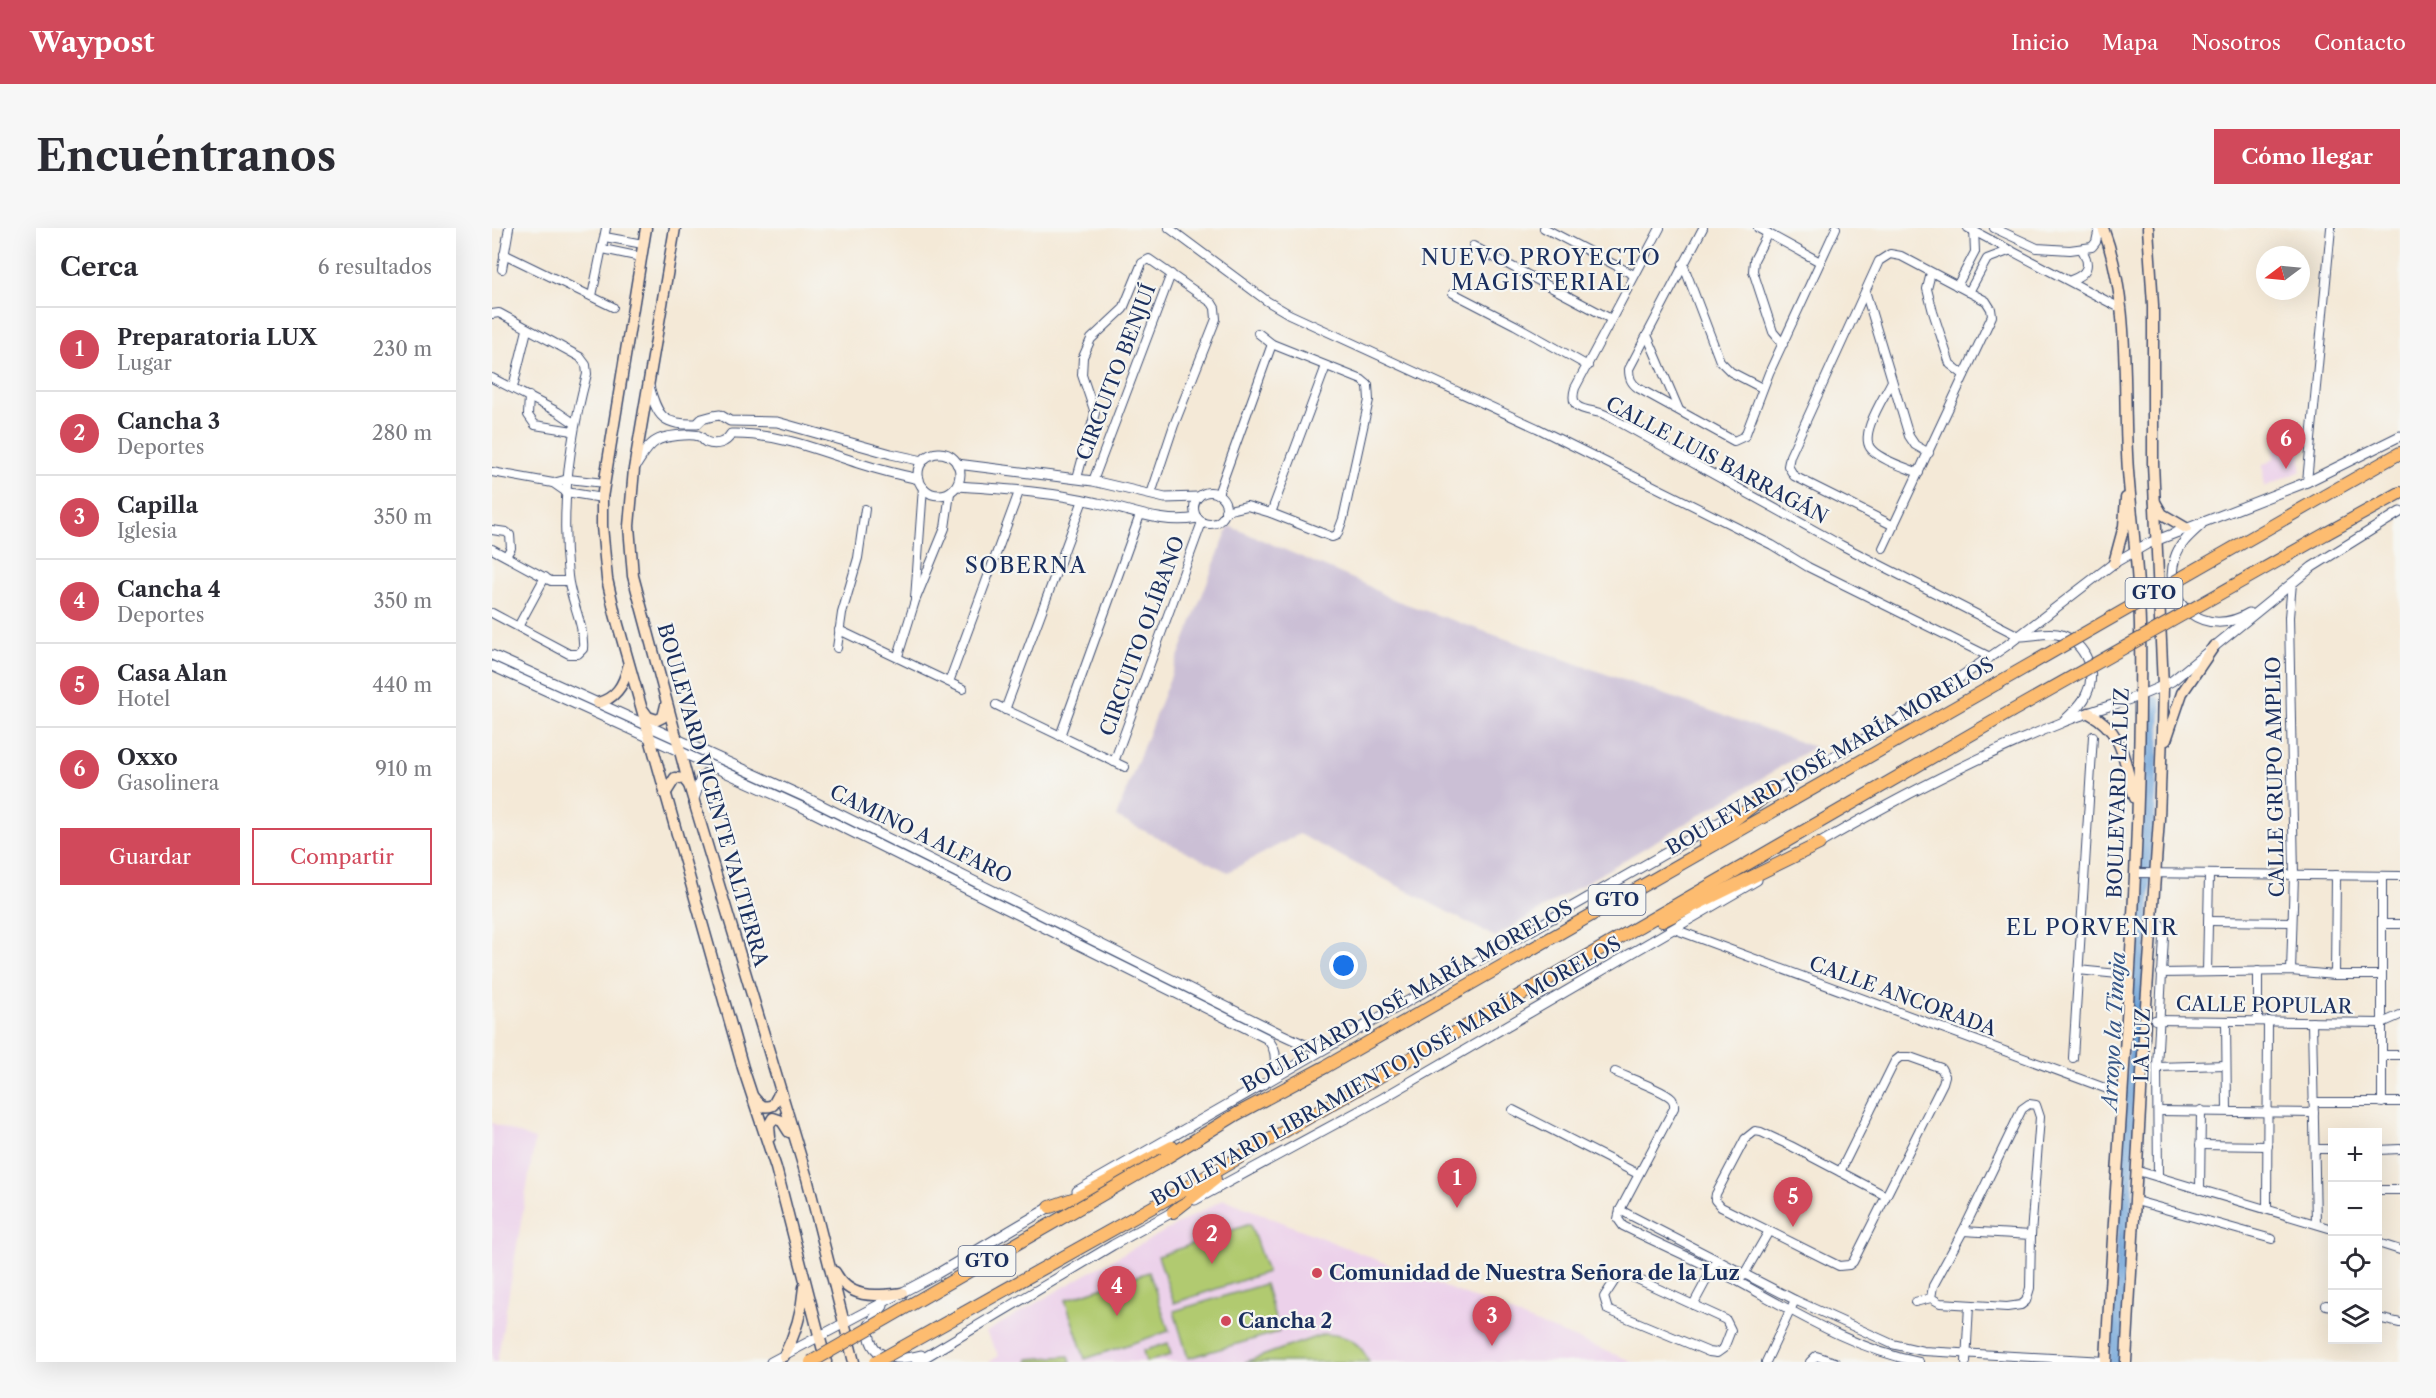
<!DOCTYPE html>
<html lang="es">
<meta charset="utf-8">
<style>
body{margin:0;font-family:"Libre Caslon Text",serif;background:#f7f7f7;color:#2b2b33}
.controls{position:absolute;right:18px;bottom:18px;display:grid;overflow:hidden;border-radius:0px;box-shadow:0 6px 24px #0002}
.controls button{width:54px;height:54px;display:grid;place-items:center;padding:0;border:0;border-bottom:2px solid #e1e1e2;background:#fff;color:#2b2b33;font:30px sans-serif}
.compass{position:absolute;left:1764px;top:18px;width:54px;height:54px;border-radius:50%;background:#fff;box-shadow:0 6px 24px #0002;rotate:254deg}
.you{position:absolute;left:852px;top:738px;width:21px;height:21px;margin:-15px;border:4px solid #fff;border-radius:50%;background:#1a73e8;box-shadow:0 0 0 9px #1a73e833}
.badge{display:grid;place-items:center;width:39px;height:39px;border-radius:50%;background:#d1495b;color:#fff;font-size:20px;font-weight:700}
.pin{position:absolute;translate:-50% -50px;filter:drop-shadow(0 2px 3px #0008)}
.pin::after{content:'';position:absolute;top:32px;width:21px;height:18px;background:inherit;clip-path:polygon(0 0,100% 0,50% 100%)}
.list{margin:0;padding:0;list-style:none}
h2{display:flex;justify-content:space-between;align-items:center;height:78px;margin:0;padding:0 24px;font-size:26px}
h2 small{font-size:20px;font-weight:400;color:#7c7c81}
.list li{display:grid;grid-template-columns:39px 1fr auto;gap:18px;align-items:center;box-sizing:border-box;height:84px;padding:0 24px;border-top:2px solid #e1e1e2}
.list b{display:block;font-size:22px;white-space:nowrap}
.list p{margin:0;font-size:20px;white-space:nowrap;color:#7c7c81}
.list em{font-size:20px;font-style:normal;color:#7c7c81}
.actions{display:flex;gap:12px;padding:18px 24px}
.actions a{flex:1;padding:14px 0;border:2px solid #d1495b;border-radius:0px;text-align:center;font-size:21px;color:#d1495b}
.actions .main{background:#d1495b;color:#fff}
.icon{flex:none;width:33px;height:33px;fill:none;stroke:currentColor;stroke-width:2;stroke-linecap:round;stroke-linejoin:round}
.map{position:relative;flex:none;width:1908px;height:1134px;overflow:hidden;border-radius:0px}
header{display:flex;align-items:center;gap:36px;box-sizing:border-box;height:84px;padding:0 30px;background:#d1495b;color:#fff}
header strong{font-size:28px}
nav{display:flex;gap:33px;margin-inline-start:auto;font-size:21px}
.intro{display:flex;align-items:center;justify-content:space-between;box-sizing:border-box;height:144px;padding:0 36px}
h1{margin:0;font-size:42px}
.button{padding:15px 27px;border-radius:0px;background:#d1495b;color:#fff;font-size:21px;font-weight:700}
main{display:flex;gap:36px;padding:0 36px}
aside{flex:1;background:#fff;border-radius:0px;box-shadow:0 6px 24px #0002}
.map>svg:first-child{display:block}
</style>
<header>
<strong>Waypost</strong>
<nav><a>Inicio</a><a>Mapa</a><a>Nosotros</a><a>Contacto</a></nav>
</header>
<div class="intro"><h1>Encuéntranos</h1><a class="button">Cómo llegar</a></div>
<main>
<aside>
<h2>Cerca<small>6 resultados</small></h2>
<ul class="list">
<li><span class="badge">1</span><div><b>Preparatoria LUX</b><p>Lugar</p></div><em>230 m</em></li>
<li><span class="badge">2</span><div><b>Cancha 3</b><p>Deportes</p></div><em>280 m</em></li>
<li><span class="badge">3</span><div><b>Capilla</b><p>Iglesia</p></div><em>350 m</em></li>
<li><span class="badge">4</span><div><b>Cancha 4</b><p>Deportes</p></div><em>350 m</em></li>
<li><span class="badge">5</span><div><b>Casa Alan</b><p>Hotel</p></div><em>440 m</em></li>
<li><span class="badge">6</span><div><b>Oxxo</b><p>Gasolinera</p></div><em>910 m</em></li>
</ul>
<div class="actions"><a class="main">Guardar</a><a>Compartir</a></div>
</aside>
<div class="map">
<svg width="1908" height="1134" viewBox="0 0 1908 1134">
<rect width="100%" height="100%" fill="#f6f6f2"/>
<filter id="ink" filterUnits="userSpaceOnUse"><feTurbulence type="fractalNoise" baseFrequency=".0167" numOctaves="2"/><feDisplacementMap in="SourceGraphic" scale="12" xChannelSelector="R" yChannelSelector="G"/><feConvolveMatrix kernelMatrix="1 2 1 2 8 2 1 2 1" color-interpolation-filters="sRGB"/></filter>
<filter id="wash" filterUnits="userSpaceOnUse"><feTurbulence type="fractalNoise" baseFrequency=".008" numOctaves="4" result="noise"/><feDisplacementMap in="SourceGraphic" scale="24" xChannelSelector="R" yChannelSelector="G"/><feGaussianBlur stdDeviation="1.35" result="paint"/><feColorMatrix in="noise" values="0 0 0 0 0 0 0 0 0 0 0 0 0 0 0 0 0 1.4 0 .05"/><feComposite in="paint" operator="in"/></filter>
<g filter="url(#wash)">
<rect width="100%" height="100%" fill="#f4e9d7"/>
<g fill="#ecd1ea">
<polygon points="1783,217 1809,218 1809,243 1772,259 1771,237 1782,231"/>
<polygon points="0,895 43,912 5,1134 0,1134"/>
<polygon points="732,971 1142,1134 497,1134 507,1128 494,1104 605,1040"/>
</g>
<polygon fill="#cbbfd5" points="737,298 873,356 897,370 1322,519 1003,709 807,606 736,644 624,589"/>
<g fill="#b1ca6f" stroke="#667c66" stroke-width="1.5">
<polygon points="758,996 775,1044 682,1075 666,1028"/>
<polygon points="657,1044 677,1103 593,1131 573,1072"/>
<polygon points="773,1056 787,1104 696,1130 682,1083"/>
<path d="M832,1106C854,1107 868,1113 877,1134H753Z"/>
<polygon points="676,1115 679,1127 654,1134 651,1123"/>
<polygon points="577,1128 579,1134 536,1134 536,1131"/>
</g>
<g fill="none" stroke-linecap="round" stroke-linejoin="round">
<polyline stroke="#6ba0d7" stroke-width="14" points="1624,1134 1663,475"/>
</g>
</g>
<g filter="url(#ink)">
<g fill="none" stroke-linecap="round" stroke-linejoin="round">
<defs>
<g id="minor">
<polyline points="677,0 775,73 797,86 1045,200 1280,317 1316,339 1498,429"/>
<polyline points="1052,0 1142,47"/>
<path d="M1168,0L1083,160C1076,183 1094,181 1109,185C1115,187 1121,191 1127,194L1349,317L1527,408"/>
<path d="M1211,0L1137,141C1137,150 1139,155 1146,160L1242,213L1253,208L1277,145L1344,0"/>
<polyline points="1266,0 1328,34"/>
<polyline points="1476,0 1630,81"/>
<polyline points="1502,0 1545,20 1578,22 1600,19 1604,14 1607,0"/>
<polyline points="1276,5 1262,32 1261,43 1281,104 1291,116"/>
<polyline points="113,9 151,16"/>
<polyline points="981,18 1119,91"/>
<polyline points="111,21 149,29"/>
<polyline points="12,26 121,79"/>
<polyline points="1191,36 1228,133 1239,144 1270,160"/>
<polyline points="10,41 17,0"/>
<polyline points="1439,45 1435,61 1441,84 1458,136 1472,147"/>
<path d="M1579,52C1596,46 1599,37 1590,22"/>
<polyline points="1465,58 1483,24 1482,1"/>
<polyline points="1477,64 1495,31 1519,22"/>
<polyline points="961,65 1023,97 1096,138"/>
<polyline points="1374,66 1417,208 1423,217 1437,225"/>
<polyline points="100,68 114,0"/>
<path d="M0,86L7,85L88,129L94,137L95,146C77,213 68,279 76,348C78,372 93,397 91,421L86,426H77L0,385"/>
<polyline points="1155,107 1187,182"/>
<polyline points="0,150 66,184 82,195"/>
<path d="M1400,153C1393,168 1365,208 1380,222C1391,233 1413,239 1427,245"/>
<polyline points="21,159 35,102"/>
<polyline points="37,168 36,187 43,197 81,203"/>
<polyline points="0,244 61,255 74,264 110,270"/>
<polyline points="585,250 603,185 590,147 591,129 599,111 631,81 650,35 657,31 720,75 723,80 724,91 682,197 659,266"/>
<polyline points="601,253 679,46"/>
<polyline points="1815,254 1839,0"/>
<polyline points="61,255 76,251 112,255"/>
<circle cx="718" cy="280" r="16"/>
<polyline points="726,266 780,116"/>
<polyline points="733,283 755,278 779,285 840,309 845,307 851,291 877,172 876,157 870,152 780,116 766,105"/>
<polyline points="779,285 834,138"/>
<polyline points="0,302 14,304 18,307 19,320 14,328"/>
<polyline points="1391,320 1500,88 1499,81 1494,73 1409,28 1398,26 1387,33 1298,228 1296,238 1302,248 1402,298"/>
<polyline points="0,321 59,353 76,353"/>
<polyline points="423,371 431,259"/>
<polyline points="27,397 53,349"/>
<polyline points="347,402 471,461"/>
<polyline points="345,420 350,385 366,330 373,281"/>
<polyline points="406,428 423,373 453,300 458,265"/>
<polyline points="457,454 527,264"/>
<polyline points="504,477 633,539"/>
<polyline points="513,482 591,272"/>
<polyline points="568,508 648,287"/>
<polyline points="622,534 710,294"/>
<polyline points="1644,645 1908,648"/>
<polyline points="1660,690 1669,697 1672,709 1665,839 1666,949"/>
<polyline points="1717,693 1800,694"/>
<polyline points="1890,696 1908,696"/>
<polyline points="1182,701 1629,866"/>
<polyline points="1586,742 1636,747"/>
<polyline points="1799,743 1802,647 1797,389 1800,355"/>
<polyline points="1715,744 1717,647"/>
<polyline points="1669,745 1799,743 1843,747 1890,747"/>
<polyline points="1843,747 1844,647"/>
<polyline points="1663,792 1890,795 1908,787"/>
<polyline points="1734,793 1735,882"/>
<polyline points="1766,793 1766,743"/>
<polyline points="1820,794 1824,995"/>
<polyline points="1890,827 1908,827"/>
<polyline points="1581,830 1601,508"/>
<polyline points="1665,839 1734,837"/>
<path d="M1123,844C1134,849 1174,863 1180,871C1183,875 1182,876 1182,880L1128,982L1126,991L1131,998C1169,1017 1209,1034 1247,1054C1304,1085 1362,1121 1427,1134"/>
<polyline points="1821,874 1908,874"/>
<polyline points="1890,875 1890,648"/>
<polyline points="1021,882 1146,946"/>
<polyline points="1666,883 1822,885"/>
<polyline points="1708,917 1776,918"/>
<polyline points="1823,921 1840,921"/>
<polyline points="1886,922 1908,921"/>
<polyline points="1646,943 1840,1001"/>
<polyline points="1348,944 1403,833 1408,829 1418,829 1449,840 1453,848 1451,855 1361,1034 1357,1037 1347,1038 1229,979 1223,972 1224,966 1253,911 1263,903 1269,904 1299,918 1394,968"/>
<polyline points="1708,962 1709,882"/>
<polyline points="1886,962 1908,962"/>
<polyline points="1644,973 1780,1011"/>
<polyline points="1775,980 1776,793"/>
<polyline points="1128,982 1303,1072 1400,1116 1431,1123 1614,1133"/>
<polyline points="1471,1003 1539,1007"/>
<polyline points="1886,1015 1908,1022"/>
<polygon points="1130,1047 1143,1050 1234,1092 1239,1102 1232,1120 1225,1125 1217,1124 1116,1082 1112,1069 1125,1049"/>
<polyline points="1251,1048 1277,1003"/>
<polyline points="1423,1074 1439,1070 1448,1075 1515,1079 1529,1077 1534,1073 1538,1060 1539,1007 1548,889 1544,877 1537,876 1530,881 1471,1003 1441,1058 1439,1070"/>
<polyline points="1201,1077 1223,1036"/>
<polyline points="1834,1077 1840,1078"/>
<polyline points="1886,1090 1908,1095"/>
<polyline points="1274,1134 1303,1072"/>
<polyline points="1318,1134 1324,1128 1343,1134"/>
<polyline points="1474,1134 1477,1077"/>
</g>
<g id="tertiary">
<path d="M157,158C166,190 171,197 205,196L210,191L221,188L228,187L238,193L285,194L399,226L431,233"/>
<circle cx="447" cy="246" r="21"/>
<polyline points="465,236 601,253 673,270 706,269"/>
<path d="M143,239C149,230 155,218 164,213C171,208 199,205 207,208C210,209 211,212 214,214C224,218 234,215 239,206C285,205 327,222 369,236C388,242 408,247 427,251"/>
<path d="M465,258C511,261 561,264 606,275C638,282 672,297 705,290"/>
<path d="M1709,297C1698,307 1687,316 1683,330C1668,378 1715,411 1757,385"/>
<path d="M1527,408C1540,408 1553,404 1565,406C1591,411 1606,442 1595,465C1591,476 1582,483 1574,491"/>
<polyline points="0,427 315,570 787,805 813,817 833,816"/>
<path d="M0,438L312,580L774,810C786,821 785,836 779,850"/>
<polyline points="1274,567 1404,493 1514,418 1622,335 1655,316 1815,254 1908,208"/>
<polyline points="202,571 209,550 223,539"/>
<path d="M1323,618C1402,572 1484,529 1569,495C1605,480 1645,472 1680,453L1820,339L1908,284"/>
<polyline points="585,963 1247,583"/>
<polyline points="703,972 891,870 1265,652"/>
<path d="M391,1078L377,1097C375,1131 403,1134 429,1127"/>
<polyline points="279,1134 443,1047 563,976"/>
<polyline points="425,1134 621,1017 686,981"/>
</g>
<g id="secondary">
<polyline points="154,0 110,270 110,298 115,351 123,386 251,840 284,940 334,1134"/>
<polyline points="183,0 142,241 137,298 141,348 197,557 315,950 362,1134"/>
<path d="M1611,0C1640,78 1630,162 1636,243C1640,295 1647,345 1648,397C1651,643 1626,888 1614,1134"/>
<polyline points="1663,274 1670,286 1694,300"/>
<polyline points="1622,335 1632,298 1634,270"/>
<path d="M106,475C124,470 132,457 136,439"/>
<polyline points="151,482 156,489 165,492 171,489 174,477"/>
<path d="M1597,485C1634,505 1631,534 1643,570"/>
<polyline points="1674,512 1690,465 1722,418"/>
<polyline points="173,566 183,550 192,551 197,557"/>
<path d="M261,869C268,877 271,881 281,877L288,864"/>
<polyline points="278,909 277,897 281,890 290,893 297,904"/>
<path d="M343,1044C358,1072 383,1068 410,1065"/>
<path d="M292,1128C304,1105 310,1085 312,1059"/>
<polyline points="1634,1134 1653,792 1667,591 1670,504 1671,458 1661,235 1661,77 1656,0"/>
</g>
<g id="primary">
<polyline points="1820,275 1908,225"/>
<polyline points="1835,305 1908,265"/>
<polyline points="1213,614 1279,564"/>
<polyline points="1170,693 1327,616"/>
<polyline points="672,931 745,886 833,839 1504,456"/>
<polyline points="691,962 1518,484"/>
<polyline points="558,979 586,969 680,919"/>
<polyline points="681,984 723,951"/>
</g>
</defs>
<use href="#minor" stroke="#3c4b70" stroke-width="10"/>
<use href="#tertiary" stroke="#3c4b70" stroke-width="11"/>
<use href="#secondary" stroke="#3c4b70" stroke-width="13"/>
<use href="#primary" stroke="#3c4b70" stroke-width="14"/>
<use href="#minor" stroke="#fff" stroke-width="8"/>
<use href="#tertiary" stroke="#fff" stroke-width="9"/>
<use href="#secondary" stroke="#fee4c5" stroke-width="10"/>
<use href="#primary" stroke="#fdbc6f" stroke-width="12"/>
<defs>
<g id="primary-bridge">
<polyline points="1504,456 1820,275"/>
<polyline points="1518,484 1835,305"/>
<polyline points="319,1134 672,931"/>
<polyline points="384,1134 691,962"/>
</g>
</defs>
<use href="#primary-bridge" stroke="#3c4b70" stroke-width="14" stroke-linecap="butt"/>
<use href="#primary-bridge" stroke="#fdbc6f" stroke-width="12"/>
</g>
</g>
<g fill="#d1495b" stroke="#f6f6f2" stroke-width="2">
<circle cx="825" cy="1045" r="6"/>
<circle cx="734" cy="1093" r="6"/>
</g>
<g text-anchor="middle" stroke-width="4.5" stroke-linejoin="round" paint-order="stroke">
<g fill="#f6f6f2" stroke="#5d6b8a" stroke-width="1.5">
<rect x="1633.5" y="350" width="57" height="30" rx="4.5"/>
<rect x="1096.5" y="657" width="57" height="30" rx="4.5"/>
<rect x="466.5" y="1018" width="57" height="30" rx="4.5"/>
</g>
<g font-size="18" font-weight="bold" fill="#1b2f5e">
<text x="1662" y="371">GTO</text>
<text x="1125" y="678">GTO</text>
<text x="495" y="1039">GTO</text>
</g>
<g font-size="20" fill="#1b2f5e" stroke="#f6f6f2">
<text transform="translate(624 144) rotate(-69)" y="7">CIRCUITO BENJUÍ</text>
<text transform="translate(1225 232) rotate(28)" y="7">CALLE LUIS BARRAGÁN</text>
<text transform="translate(650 408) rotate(-70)" y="7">CIRCUITO OLÍBANO</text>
<text transform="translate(1338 528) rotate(-30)" y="7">BOULEVARD JOSÉ MARÍA MORELOS</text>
<text transform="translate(1783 549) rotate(-91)" y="7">CALLE GRUPO AMPLIO</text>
<text transform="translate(1626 565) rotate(-88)" y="7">BOULEVARD LA LUZ</text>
<text transform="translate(221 567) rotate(74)" y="7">BOULEVARD VICENTE VALTIERRA</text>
<text transform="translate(429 606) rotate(26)" y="7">CAMINO A ALFARO</text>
<text transform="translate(915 768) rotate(-29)" y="7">BOULEVARD JOSÉ MARÍA MORELOS</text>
<text transform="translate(1411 768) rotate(20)" y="7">CALLE ANCORADA</text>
<text transform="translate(1772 777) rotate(1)" y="7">CALLE POPULAR</text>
<text transform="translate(1650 817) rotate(-89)" y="7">LA LUZ</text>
<text transform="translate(894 843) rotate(-29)" y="7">BOULEVARD LIBRAMIENTO JOSÉ MARÍA MORELOS</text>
</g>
<g font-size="20" font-weight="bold" fill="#1b2f5e" stroke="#f6f6f2" text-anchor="start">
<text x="837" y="1052">Comunidad de Nuestra Señora de la Luz</text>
<text x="746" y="1100">Cancha 2</text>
</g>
<g font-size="21" font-style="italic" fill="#375788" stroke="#f6f6f2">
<text transform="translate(1622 803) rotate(-87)" y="7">Arroyo la Tinaja</text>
</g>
<g font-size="22" letter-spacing="1.5" fill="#1b2f5e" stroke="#f6f6f2">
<text x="1049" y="37">NUEVO PROYECTO<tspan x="1049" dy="25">MAGISTERIAL</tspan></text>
<text x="534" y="345">SOBERNA</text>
<text x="1600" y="707">EL PORVENIR</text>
</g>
</g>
</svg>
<div class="controls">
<button>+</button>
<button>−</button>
<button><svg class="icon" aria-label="locate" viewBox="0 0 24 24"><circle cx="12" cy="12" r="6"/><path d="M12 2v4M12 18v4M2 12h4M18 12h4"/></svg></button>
<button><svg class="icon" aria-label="layers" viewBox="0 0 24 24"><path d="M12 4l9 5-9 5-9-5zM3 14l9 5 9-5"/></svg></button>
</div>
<svg class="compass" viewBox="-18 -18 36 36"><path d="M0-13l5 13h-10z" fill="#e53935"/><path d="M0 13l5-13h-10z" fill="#7c7c81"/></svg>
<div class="you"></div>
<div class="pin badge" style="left:965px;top:980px">1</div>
<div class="pin badge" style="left:720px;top:1036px">2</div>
<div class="pin badge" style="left:1000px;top:1118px">3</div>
<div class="pin badge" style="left:625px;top:1088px">4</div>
<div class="pin badge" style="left:1301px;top:999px">5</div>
<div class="pin badge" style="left:1794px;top:241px">6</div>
</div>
</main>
